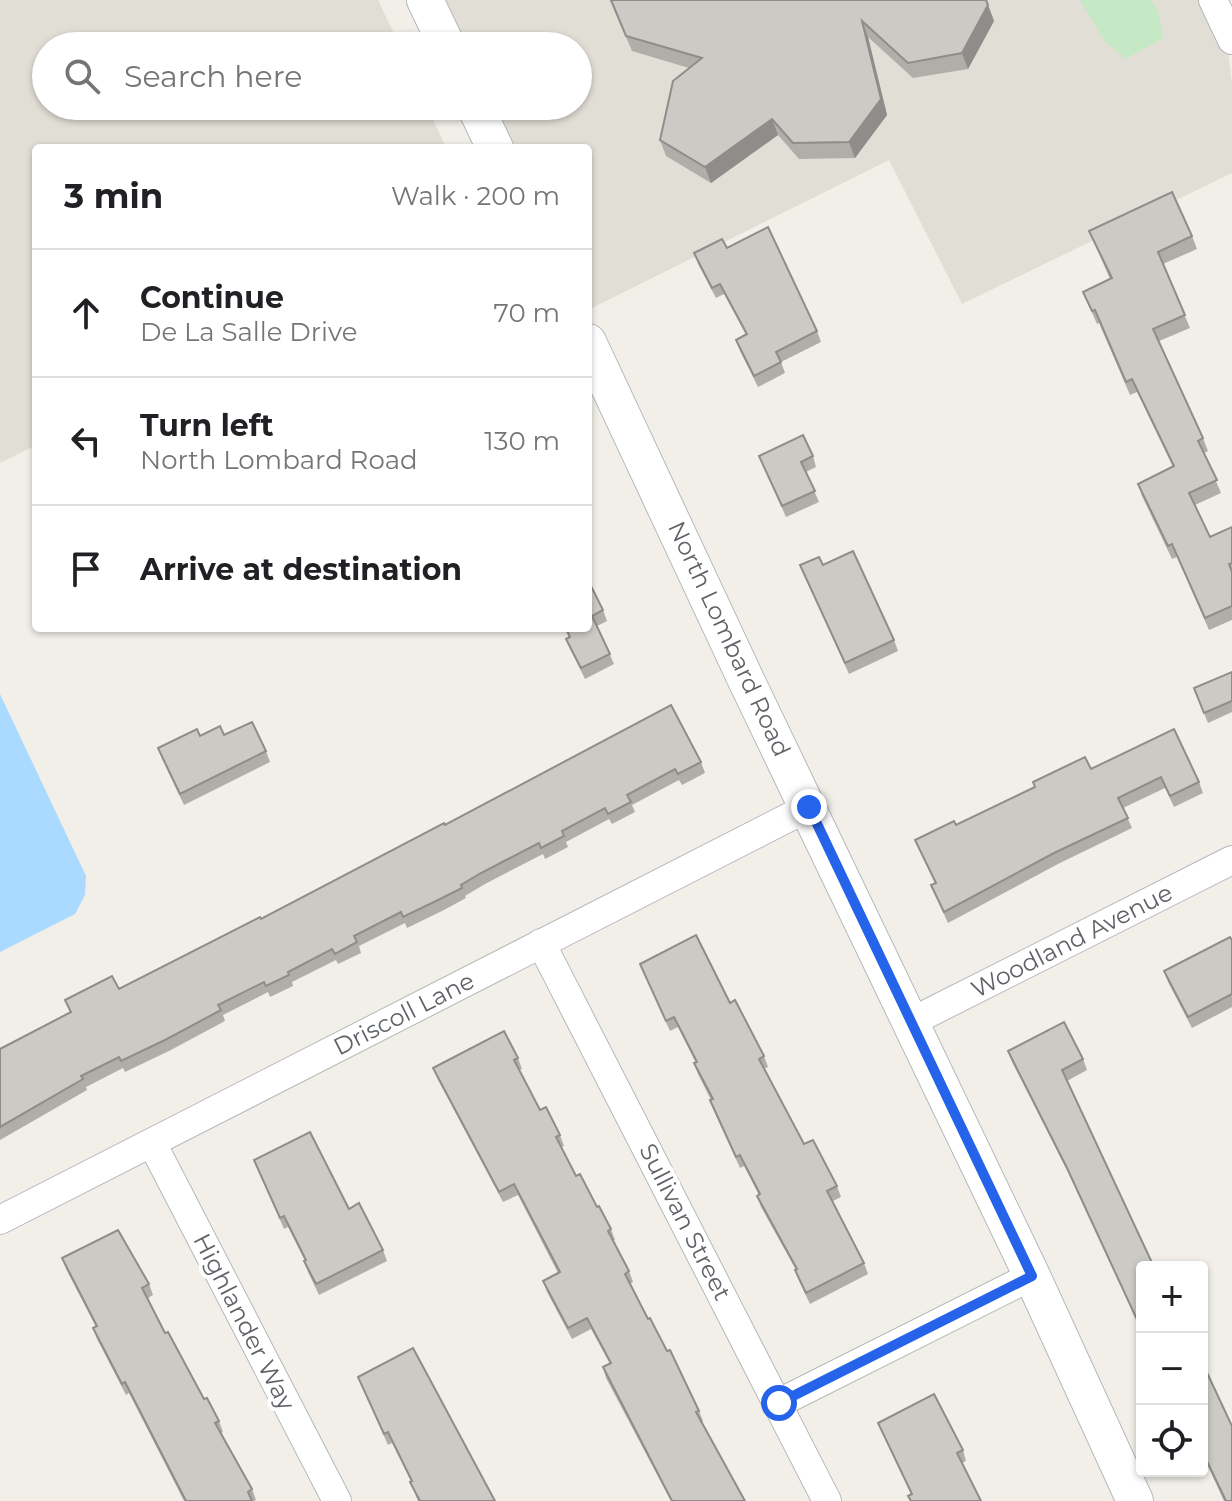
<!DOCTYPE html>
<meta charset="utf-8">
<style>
body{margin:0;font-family:Montserrat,sans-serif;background:#f6f6f6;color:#202124}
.controls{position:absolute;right:24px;bottom:24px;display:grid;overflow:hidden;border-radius:8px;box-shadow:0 2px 6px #0004}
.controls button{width:72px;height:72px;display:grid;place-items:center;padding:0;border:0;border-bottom:2px solid #e0e0e0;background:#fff;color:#202124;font:40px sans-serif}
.stop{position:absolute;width:24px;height:24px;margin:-18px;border:6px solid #2563eb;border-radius:50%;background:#fff}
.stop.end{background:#2563eb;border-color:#fff;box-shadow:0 2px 8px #0008}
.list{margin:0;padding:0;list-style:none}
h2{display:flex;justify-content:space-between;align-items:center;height:104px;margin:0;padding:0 32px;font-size:34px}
h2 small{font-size:26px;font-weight:400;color:#757577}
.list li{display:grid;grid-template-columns:52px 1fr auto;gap:24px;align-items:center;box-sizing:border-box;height:128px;padding:0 32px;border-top:2px solid #e0e0e0}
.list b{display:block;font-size:30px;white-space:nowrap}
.list p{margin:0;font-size:26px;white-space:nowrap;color:#757577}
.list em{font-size:26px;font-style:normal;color:#757577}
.icon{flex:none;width:44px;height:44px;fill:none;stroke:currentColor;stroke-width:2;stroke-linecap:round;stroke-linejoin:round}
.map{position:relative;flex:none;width:1232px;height:1501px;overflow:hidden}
.search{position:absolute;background:#fff;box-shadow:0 2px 6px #0004;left:32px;top:32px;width:560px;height:88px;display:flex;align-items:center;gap:20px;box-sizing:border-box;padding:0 28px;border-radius:44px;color:#757577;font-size:30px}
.panel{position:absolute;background:#fff;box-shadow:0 2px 6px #0004;left:32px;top:144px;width:560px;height:488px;border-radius:8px}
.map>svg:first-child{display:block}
</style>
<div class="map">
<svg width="1232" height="1501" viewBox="0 0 1232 1501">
<rect width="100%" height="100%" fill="#f1efe8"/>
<g fill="#e1ded6">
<polygon points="0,0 378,0 400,46 46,46 46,106 427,106 446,148 36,148 36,445 0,463"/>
<polygon points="432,0 1204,0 1228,51 1232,84 1232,173 962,304 889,160 588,310 588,148 503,148 483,106 578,106 578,46 454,46"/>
</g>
<polygon fill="#c5e8c5" points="1080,0 1151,0 1158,12 1163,38 1125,59 1104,40"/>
<polygon fill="#aadaff" points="0,694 86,876 85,895 75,914 0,952"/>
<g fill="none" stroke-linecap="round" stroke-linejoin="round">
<defs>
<g id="minor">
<polyline points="1213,0 1232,40"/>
<polyline points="541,943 827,1501"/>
<polyline points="911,1022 1232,860"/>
<polyline points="152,1143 337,1501"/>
<polyline points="0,1220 809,807"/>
<polyline points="779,1403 1032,1276"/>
</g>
<g id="tertiary">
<polyline points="425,0 447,46"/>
<polyline points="475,106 495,148"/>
<polyline points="588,342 747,682 1032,1276 1135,1501"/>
</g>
</defs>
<use href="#minor" stroke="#b5b8bc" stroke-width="30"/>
<use href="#tertiary" stroke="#b5b8bc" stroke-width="38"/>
<use href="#minor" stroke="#fff" stroke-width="28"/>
<use href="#tertiary" stroke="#fff" stroke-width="36"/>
</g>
<g fill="#afaea9">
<polygon points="610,0 986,0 994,21 968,69 913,78 868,37 887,115 855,158 799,159 778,135 711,183 666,156 660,140 689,68 632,51"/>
<polygon points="1089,231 1192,236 1197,249 1163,264 1190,328 1159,341 1203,438 1208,451 1204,453 1221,493 1195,505 1210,537 1232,527 1232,620 1209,630 1177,557 1172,559 1142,496 1138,484 1173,467 1137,392 1130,395 1099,323 1097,324 1083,292 1110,279"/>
<polygon points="727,248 817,331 821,342 781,362 785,373 758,387 740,351 736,340 746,335 724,294 716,298 698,264 694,253"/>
<polygon points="759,456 813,456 816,467 806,472 819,502 786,517"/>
<polygon points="800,565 823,565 894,640 898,651 849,674"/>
<polygon points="588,580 603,610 607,621 597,626 614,664 585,679 570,649 566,639 569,637 564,628 588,628"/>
<polygon points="1232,672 1232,712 1208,723 1194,688"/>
<polygon points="224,735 266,751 270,762 184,805 162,759 158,748 200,736"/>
<polygon points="701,762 705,773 682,785 679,780 632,805 635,812 612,824 609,819 566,842 568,847 545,859 543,854 485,884 465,896 466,898 442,911 407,928 405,923 359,946 361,953 338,964 336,960 292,982 293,986 270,997 268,992 223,1015 225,1021 169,1051 125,1072 123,1068 86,1087 87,1090 0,1140 0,1049 70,1013 65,1000 119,989 261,919 445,825"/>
<polygon points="1091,769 1199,782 1203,793 1174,807 1165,788 1123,808 1132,828 1058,864 948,923 931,885 935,883 915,840 956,825"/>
<polygon points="1232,940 1232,1007 1192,1028 1168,982 1164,971"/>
<polygon points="640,964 730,1003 764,1056 768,1067 764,1069 804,1144 837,1186 841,1197 833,1201 864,1263 868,1274 810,1304 799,1281 796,1270 761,1207 757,1196 759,1195 744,1166 740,1168 714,1111 710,1100 711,1100 698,1074 694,1063 696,1063 678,1027 670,1031"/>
<polygon points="1008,1051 1083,1059 1087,1070 1067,1081 1142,1267 1142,1332 1071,1178 1012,1062"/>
<polygon points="518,1058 522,1069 519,1070 540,1110 560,1135 564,1146 561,1147 576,1176 611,1229 615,1240 613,1241 629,1271 633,1282 630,1284 699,1411 703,1421 702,1422 745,1501 671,1501 606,1378 603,1367 610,1364 591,1329 572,1339 547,1292 543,1281 558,1273 518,1195 503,1202 437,1078 433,1068"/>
<polygon points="254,1160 349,1209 383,1250 387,1261 319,1295 308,1272 304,1261 305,1261 288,1227 284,1229"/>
<polygon points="62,1258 149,1284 153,1295 148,1298 165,1333 204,1399 219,1421 223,1432 221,1433 252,1489 256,1500 254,1501 184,1501 129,1393 126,1395 97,1339 93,1328 96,1327 66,1269"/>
<polygon points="1202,1362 1232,1501 1224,1501 1202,1453"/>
<polygon points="358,1377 495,1501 418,1501 410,1482 411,1481 392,1443 388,1445"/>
<polygon points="878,1423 963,1450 966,1461 962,1463 981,1501 910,1501 908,1496 911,1494"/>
</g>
<g fill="#8f8d8a">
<polygon points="988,5 994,21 968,69 962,53"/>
<polygon points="862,21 868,37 887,115 855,158 849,142"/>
<polygon points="772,119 778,135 711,183 705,167"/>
</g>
<g fill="#cccac5" stroke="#8f8d8a" stroke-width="2">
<polygon points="611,0 986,0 988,5 962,53 908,63 862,21 881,99 849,142 793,143 772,119 705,167 660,140 673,81 702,58 626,36"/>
<polygon points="1172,192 1192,236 1158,252 1185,315 1153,329 1203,438 1198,441 1217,480 1189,493 1210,537 1232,527 1232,563 1229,564 1232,572 1232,606 1205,618 1172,544 1168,546 1138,484 1174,466 1132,379 1126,382 1095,310 1092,311 1083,292 1112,278 1089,231"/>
<polygon points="768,227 817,331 776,352 781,362 754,376 736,340 747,334 720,284 712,288 694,253 722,239 727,248"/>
<polygon points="803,435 813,456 801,462 815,491 782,506 759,456"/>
<polygon points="853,551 894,640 845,663 800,565 819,557 823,565"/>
<polygon points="588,580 603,610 592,616 610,654 581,668 566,639 570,637 566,628 588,628"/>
<polygon points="1232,672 1232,701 1204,713 1194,688"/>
<polygon points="671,705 701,762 678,774 675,769 627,795 631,802 608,814 605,808 562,831 564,836 541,848 539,843 481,873 461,885 462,888 438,900 403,917 401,912 354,936 357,942 335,954 332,949 288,972 289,975 266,986 264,982 218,1005 221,1010 165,1040 121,1061 119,1057 81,1076 83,1079 0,1127 0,1049 71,1012 65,1000 112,976 119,989 260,917 261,919 444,823 445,825"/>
<polygon points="252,722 266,751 180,794 158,748 197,729 200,736 220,726 224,735"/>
<polygon points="1174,729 1199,782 1170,796 1161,777 1118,798 1128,818 1054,853 944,912 931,885 936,883 915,840 954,821 956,825 1035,787 1033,782 1085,757 1091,769"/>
<polygon points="696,935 730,1003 735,1000 764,1056 759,1059 804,1144 813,1140 837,1186 827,1191 864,1263 806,1293 795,1270 797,1269 757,1196 760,1194 740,1155 736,1157 710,1100 713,1099 694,1063 697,1062 674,1017 666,1021 640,964"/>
<polygon points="1230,937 1232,940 1232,994 1188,1017 1164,971"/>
<polygon points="1064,1022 1083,1059 1062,1070 1154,1267 1142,1267 1142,1324 1141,1323 1139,1324 1067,1168 1008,1051"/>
<polygon points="504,1031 518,1058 514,1060 540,1110 546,1107 560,1135 556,1137 576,1176 580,1174 597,1207 599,1206 611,1229 608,1231 629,1271 625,1274 648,1319 650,1318 667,1351 670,1350 699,1411 696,1412 745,1501 672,1501 603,1367 611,1363 587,1318 568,1328 543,1281 560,1272 514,1184 499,1192 433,1068"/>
<polygon points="310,1132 349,1209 359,1203 383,1250 316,1284 304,1261 306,1260 284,1216 280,1218 254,1160"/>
<polygon points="118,1230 149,1284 142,1288 165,1333 168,1332 204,1399 207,1398 219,1421 215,1423 252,1489 248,1492 252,1501 186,1501 125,1382 122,1384 93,1328 97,1326 62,1258"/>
<polygon points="413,1348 495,1501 420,1501 410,1482 412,1481 388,1432 384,1434 358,1377"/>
<polygon points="1202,1362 1232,1426 1232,1501 1226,1501 1202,1451"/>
<polygon points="934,1394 963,1450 957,1453 981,1501 911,1501 908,1496 912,1494 878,1423"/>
</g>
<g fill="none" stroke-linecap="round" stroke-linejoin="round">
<polyline stroke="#2563eb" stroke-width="10" points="779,1403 1032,1276 809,807"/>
</g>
<g text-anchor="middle" stroke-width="8" stroke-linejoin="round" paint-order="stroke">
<g font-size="24" fill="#5f6368" stroke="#fff">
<text transform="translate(729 639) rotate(65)" y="8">North Lombard Road</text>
<text transform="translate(1072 941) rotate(-27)" y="8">Woodland Avenue</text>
<text transform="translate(404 1014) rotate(-27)" y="8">Driscoll Lane</text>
<text transform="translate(685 1222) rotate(63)" y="8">Sullivan Street</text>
<text transform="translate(244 1322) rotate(63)" y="8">Highlander Way</text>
</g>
</g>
</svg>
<div class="controls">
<button>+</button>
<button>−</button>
<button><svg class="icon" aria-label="locate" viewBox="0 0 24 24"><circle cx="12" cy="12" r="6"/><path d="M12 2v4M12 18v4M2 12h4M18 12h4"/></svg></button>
</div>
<div class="stop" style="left:779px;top:1403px"></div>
<div class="stop end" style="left:809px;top:807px"></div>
<div class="search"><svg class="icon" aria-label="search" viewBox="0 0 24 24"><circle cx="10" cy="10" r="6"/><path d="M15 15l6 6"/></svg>Search here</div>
<section class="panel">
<h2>3 min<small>Walk · 200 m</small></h2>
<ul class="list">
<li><svg class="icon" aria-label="ahead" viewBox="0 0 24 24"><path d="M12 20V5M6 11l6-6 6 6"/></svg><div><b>Continue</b><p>De La Salle Drive</p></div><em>70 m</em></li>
<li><svg class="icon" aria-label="left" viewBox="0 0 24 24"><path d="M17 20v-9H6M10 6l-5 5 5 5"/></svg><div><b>Turn left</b><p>North Lombard Road</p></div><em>130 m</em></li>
<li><svg class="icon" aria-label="arrive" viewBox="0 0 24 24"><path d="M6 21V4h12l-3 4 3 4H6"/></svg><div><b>Arrive at destination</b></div></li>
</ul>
</section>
</div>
